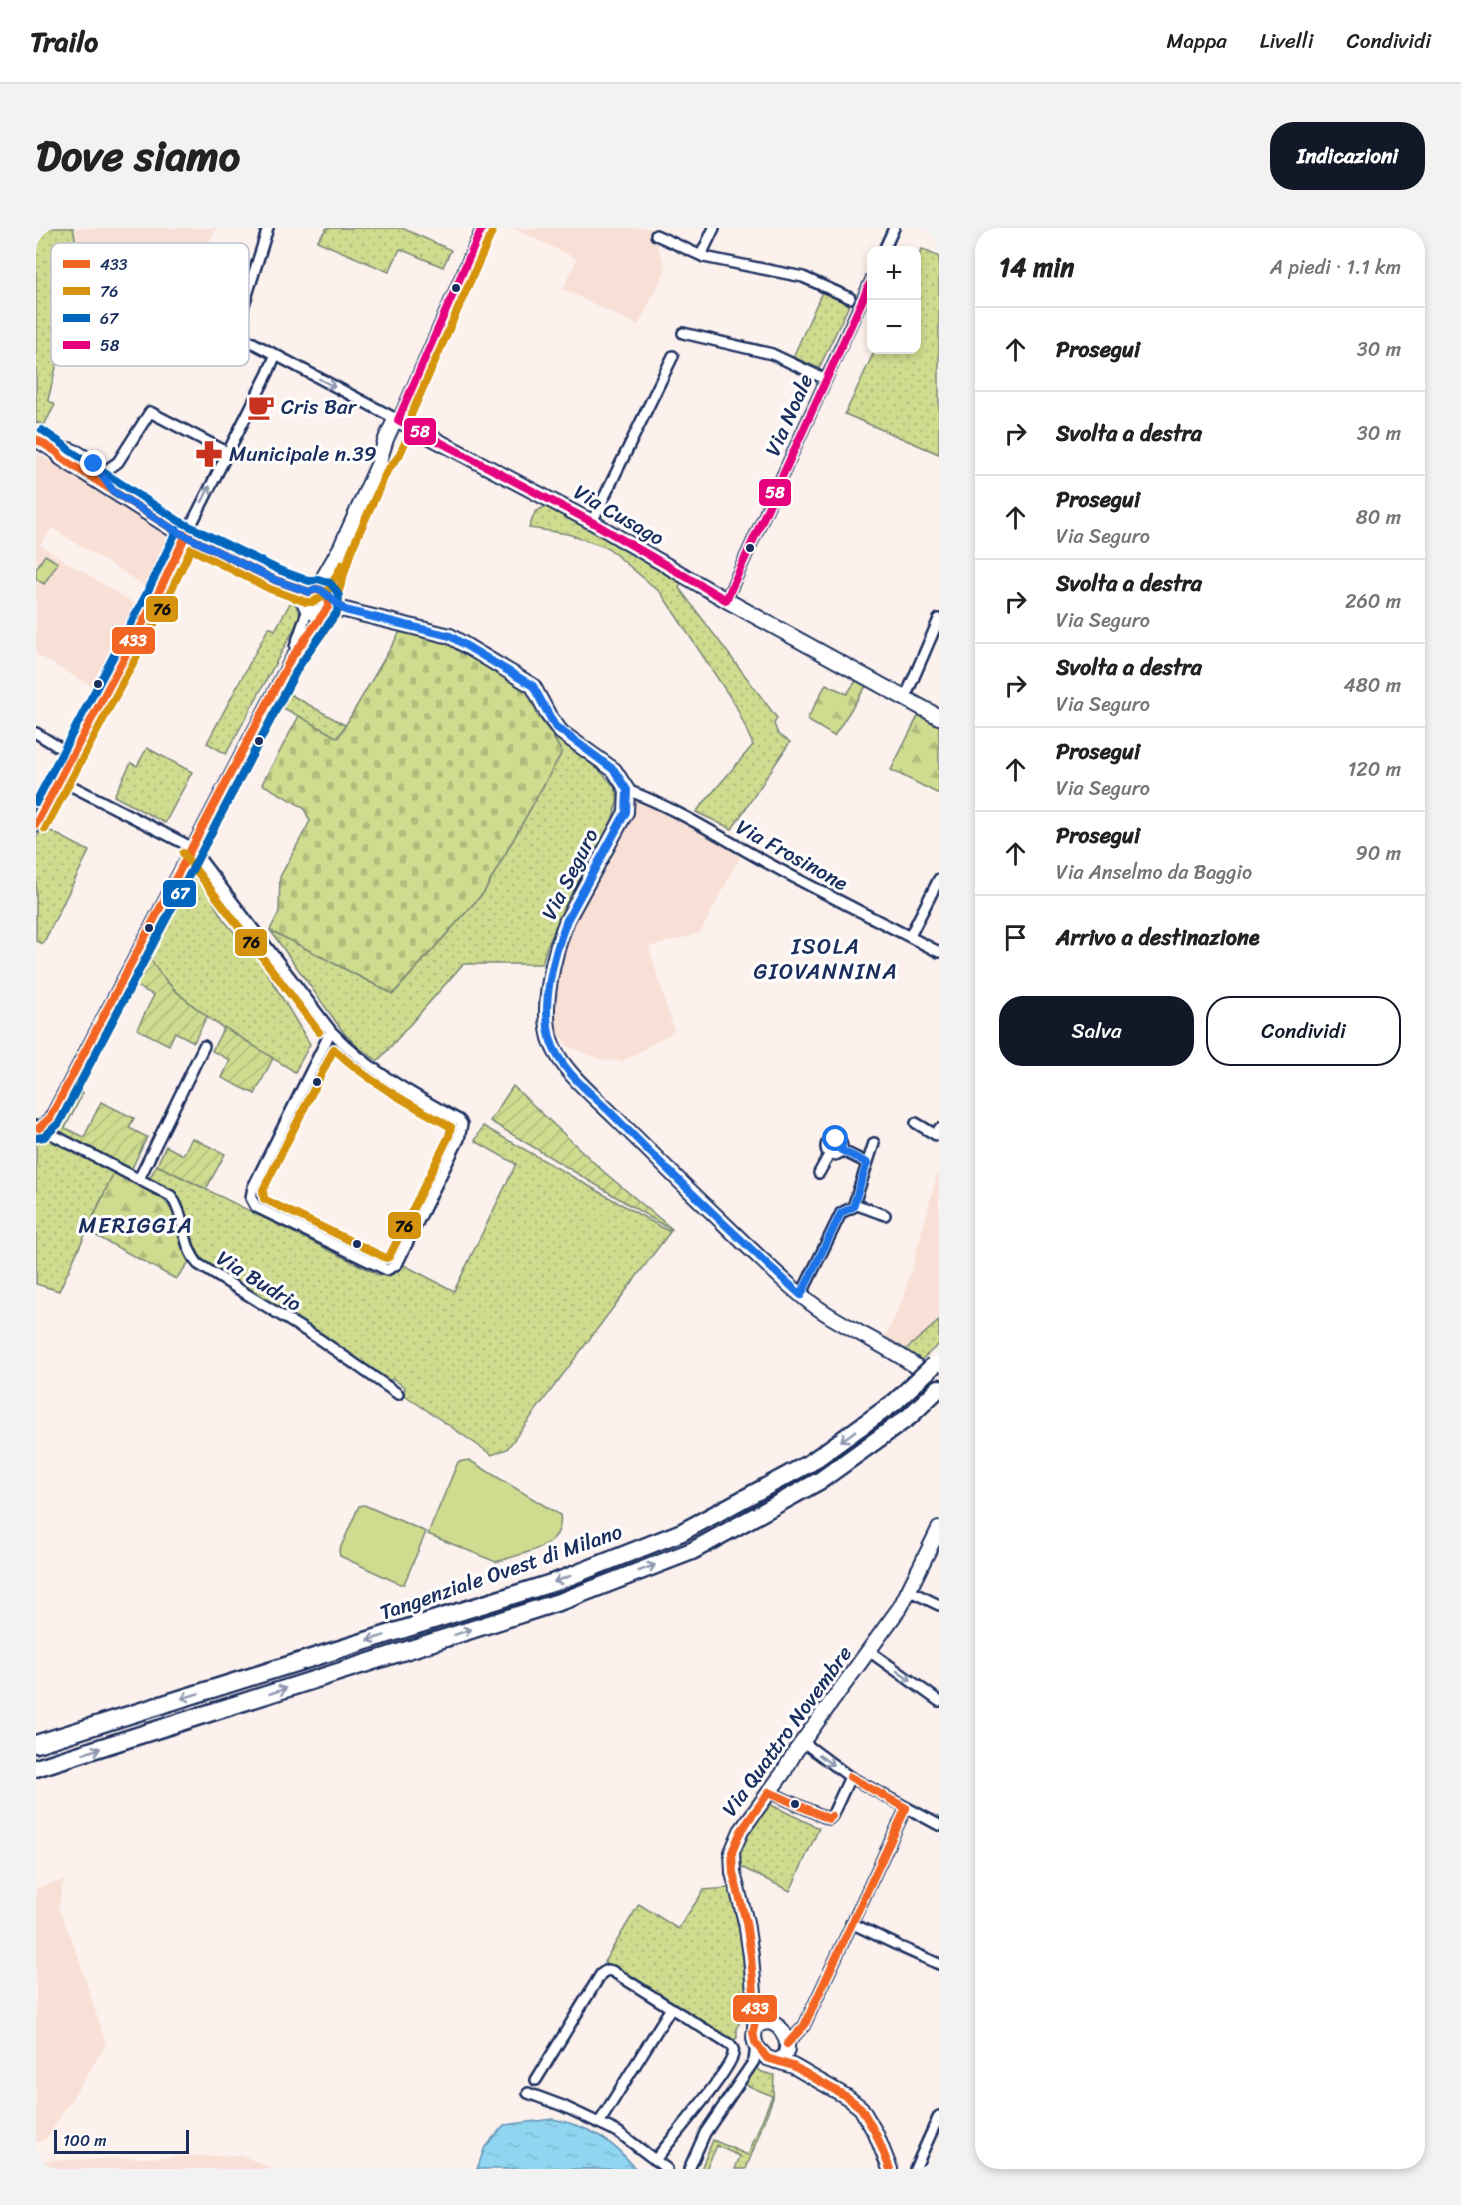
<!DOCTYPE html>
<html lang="it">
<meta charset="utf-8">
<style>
body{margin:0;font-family:Sriracha,sans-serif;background:#f2f2f2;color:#222}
.controls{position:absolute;right:18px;top:18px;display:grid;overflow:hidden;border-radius:12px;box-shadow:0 3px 9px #0003}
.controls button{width:54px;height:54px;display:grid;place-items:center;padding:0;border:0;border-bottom:2px solid #e0e0e0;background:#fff;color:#222;font:30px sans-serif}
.scale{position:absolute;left:18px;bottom:15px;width:135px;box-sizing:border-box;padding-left:6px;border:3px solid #1b2f5e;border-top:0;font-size:16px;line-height:21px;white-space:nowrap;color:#1b2f5e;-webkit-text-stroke:4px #fff;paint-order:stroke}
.stop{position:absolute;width:18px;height:18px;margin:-14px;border:4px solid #1a73e8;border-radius:50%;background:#fff}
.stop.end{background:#1a73e8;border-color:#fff;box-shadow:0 2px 6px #0008}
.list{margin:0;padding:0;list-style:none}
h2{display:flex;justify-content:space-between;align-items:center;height:78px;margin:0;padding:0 24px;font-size:26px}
h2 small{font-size:20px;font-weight:400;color:#767676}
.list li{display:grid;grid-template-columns:39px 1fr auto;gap:18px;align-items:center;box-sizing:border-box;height:84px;padding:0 24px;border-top:2px solid #e0e0e0}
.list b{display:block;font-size:22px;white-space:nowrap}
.list p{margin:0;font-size:20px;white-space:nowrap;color:#767676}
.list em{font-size:20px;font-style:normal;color:#767676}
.actions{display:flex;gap:12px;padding:18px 24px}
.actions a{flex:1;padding:14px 0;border:2px solid #111827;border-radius:24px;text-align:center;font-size:21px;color:#111827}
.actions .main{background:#111827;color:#fff}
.icon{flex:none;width:33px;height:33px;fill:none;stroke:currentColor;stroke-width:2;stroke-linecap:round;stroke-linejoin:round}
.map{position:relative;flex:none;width:903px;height:1941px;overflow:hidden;border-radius:24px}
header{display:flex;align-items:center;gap:36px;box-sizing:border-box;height:84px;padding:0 30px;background:#fff;border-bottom:2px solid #e0e0e0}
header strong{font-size:28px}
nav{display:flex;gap:33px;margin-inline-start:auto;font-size:21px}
.intro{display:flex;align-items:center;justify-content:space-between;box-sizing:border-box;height:144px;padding:0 36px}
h1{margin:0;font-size:42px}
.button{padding:15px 27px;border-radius:24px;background:#111827;color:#fff;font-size:21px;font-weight:700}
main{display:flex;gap:36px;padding:0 36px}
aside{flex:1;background:#fff;border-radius:24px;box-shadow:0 3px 9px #0003}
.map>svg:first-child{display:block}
</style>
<header>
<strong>Trailo</strong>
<nav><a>Mappa</a><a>Livelli</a><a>Condividi</a></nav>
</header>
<div class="intro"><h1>Dove siamo</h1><a class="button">Indicazioni</a></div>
<main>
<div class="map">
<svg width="903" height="1941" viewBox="0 0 903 1941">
<defs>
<pattern id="grass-dots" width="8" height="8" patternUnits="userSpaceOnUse" patternTransform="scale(1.5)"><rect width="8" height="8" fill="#cfdb8e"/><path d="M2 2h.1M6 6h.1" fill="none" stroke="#b1bc7d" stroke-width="1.8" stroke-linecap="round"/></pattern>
<pattern id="forest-firs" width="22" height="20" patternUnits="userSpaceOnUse" patternTransform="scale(1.5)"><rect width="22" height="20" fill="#cfdb8e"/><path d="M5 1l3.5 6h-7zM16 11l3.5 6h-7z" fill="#b1bc7d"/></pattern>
<pattern id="cemetery-stones" width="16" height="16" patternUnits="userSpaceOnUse" patternTransform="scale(1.5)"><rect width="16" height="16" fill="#cfdb8e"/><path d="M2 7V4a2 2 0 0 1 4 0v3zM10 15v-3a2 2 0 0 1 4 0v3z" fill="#b1bc7d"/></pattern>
<pattern id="garden-furrows" width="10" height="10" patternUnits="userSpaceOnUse" patternTransform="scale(1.5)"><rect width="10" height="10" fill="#cfdb8e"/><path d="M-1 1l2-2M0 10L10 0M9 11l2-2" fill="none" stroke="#b1bc7d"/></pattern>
<pattern id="water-ripples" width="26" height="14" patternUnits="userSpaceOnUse" patternTransform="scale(1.5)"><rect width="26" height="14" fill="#90d6f1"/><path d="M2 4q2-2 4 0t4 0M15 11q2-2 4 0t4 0" fill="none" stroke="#7cb8d1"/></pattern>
</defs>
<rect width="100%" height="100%" fill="#fcf1ec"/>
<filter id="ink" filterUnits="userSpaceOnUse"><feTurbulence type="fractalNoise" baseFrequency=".0167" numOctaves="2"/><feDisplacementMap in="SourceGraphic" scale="12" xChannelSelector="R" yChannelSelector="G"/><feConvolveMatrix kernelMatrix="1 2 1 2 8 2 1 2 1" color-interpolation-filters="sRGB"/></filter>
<g filter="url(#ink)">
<g fill="#f8e0d6">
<polygon points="37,0 180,0 163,35 167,38 149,80 40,14"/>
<polygon points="477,0 615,0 630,41 602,97 527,61 541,31"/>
<polygon points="0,224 131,307 135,313 112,360 16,300 4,317 102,378 59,460 0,426"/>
<polygon points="596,569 606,570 704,624 704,629 664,705 613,719 638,803 588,833 566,832 531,818 522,804 518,784 521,746 530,708 540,685 589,603"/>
<polygon points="903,941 903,1093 868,1123 848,1111 867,1072"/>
<polygon points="28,1652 22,1679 40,1722 70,1817 9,1912 0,1914 0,1660"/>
<polygon points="205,1927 237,1941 0,1941 0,1933"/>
</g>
<g fill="url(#grass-dots)" stroke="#758576" stroke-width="1.5">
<polygon points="0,0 37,0 40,15 163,89 145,117 56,62 25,119 12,172 19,177 8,197 0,194"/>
<polygon points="291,0 366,0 415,22 407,39 364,21 353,44 281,13"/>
<polygon points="886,21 903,29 903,226 809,186 839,122 880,122 881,32"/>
<polygon points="787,62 814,75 783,140 757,129"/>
<polygon points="512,277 645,355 643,360 741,490 738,496 742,506 754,514 696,601 660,584 717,517 700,478 625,365 572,320 532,306 493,300 499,284"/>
<polygon points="256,372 263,382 264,390 190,526 171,515 233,399 239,402"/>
<polygon points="250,464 309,497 302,510 242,477"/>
<path d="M514,504C531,519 574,545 581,565C588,588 524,691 511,718L506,736H427L342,833L322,819L308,805L234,702L357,766L448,664L526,524Z"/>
<polygon points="111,520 156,544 129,595 78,568 95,535 101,538"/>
<polygon points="7,599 53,623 7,716 0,713 0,610"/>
<path d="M157,643L162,648L187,691L202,709L219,725L274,816L259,844C207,811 138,779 110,723L146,653Z"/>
<path d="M447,898L634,1004L471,1221L456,1227L367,1166L369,1159L357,1151L350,1154L167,1032C152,1013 156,986 142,970C134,962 123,957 113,951L121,937L343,1047L359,1045L366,1036L418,1063L480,936L439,913Z"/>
<polygon points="0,904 78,944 23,1063 0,1056"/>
<polygon points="903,1093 903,1116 883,1134 868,1123"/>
<polygon points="731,1575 783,1600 754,1663 701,1637 701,1621"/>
<path d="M693,1660C705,1701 711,1741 715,1784C704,1794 700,1794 701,1810L694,1814L568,1734L603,1676L642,1701L668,1662Z"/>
<polygon points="718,1838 726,1844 738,1847 737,1870 710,1941 699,1941 704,1928 681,1918 670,1941 665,1941 677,1912 712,1927 736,1868 708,1856"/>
</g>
<g fill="url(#forest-firs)" stroke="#758576" stroke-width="1.5">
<polygon points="822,450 832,455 798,508 771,492 790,456 811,466"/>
<polygon points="884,484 903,494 903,566 855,542"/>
<path d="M78,944C99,955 131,964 139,990C143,1007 143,1019 154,1033L140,1051L51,1003Z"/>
</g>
<polygon fill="url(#cemetery-stones)" stroke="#758576" stroke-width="1.5" points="365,402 411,413 496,467 501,487 514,504 526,524 448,664 357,766 234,702 243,684 244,649 274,593 267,579 226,556 263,488 302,510"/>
<g fill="url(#garden-furrows)" stroke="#758576" stroke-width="1.5">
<path d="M110,723C125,753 145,769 171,788L158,814L139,804L133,817L101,801L118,767L100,758L82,792L75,789Z"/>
<polygon points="188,799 237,830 219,866 186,850 194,832 176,823"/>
<polygon points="477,858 568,944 636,1001 635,1002 454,893"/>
<polygon points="36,859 47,865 29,900 48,909 65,874 98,890 93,900 111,909 95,942 15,902"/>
<polygon points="156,910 189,926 170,961 121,937 130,918 147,927"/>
</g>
<g fill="#cfdb8e" stroke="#758576" stroke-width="1.5">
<polygon points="9,327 22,335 8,356 0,351 0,341"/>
<path d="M433,1232L524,1287C530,1321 484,1325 460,1334L392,1306L422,1234Z"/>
<polygon points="328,1277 390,1304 368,1356 364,1356 304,1328 303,1323 323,1278"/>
</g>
<path fill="url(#water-ripples)" stroke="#6193b6" stroke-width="1.5" d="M517,1891C555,1899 575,1911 600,1941H441L449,1919L468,1897Z"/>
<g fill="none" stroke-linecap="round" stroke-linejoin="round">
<defs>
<g id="street">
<polyline points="232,0 201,99 204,108 362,192 446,0"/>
<polyline points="620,7 668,29 767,49 814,70"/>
<polyline points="848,22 858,0"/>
<polyline points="668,29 667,23 678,0"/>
<polyline points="647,105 736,126 789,151"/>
<polyline points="65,246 82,234 114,184 191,224"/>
<polyline points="556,294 637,128"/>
<polyline points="150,307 232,145 239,128"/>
<polyline points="690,372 836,50"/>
<polyline points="259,419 272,381"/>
<polyline points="869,470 903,391"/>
<polyline points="0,505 37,528"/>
<path d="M24,552L155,619L295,803C334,844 375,865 423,892L426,896L423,911L361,1036L351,1042L220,979L215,970L217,959L295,803"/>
<path d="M591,562C642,581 689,612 737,638C792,668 848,695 903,724"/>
<polyline points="874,708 903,651"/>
<polyline points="880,895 900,907 903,901"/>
<path d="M0,898L135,968C150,989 145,1016 162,1036L283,1111L362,1166"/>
<polyline points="3,900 14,890 254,432 286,384"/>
<circle cx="798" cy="919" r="8"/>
<polyline points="805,922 831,935"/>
<polyline points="783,945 794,925"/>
<polyline points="103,951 168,818"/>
<polyline points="817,979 838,915"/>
<polyline points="765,1067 805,985 821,977 849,987"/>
<polyline points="874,1363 903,1377"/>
<polyline points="833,1423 903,1473"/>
<polyline points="767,1514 814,1549 903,1597"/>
<polyline points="733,1564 793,1591 796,1588 814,1549"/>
<polyline points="815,1695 861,1717"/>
<polyline points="867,1720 903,1736"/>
<polyline points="751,1816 768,1798 870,1580"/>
<path d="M500,1852L565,1746L571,1742L576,1743L694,1817C697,1821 698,1821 697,1826C695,1842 633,1914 619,1932L631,1941"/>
<polyline points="492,1865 527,1878 582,1904 619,1932"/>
<polyline points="563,1895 635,1780"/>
<polyline points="653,1941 669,1905 718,1833 720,1818"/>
<polyline points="879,1941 903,1888"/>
</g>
<g id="secondary">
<polyline points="362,192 556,294 690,372 903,489"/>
<polyline points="0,211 22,225 25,230 138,302 239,352 269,373"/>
<path d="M22,225L28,221C49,224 61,242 73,258"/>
<circle cx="281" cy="373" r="12"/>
<polyline points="281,361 305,319 342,237 350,211 357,196 362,192"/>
<path d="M291,381L309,382L414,408L497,458L513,488L525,504L578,542L591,562L590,584L531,692C518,724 503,783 516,816C527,844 560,870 581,891C623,933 665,974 708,1015C731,1036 754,1060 779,1078C811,1101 849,1116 881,1139"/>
<polyline points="0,596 121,368 150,307"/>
<path d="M719,1800C741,1778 766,1826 740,1833"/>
<polyline points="854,1941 840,1906 825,1880 811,1869 757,1838 731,1830 720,1818 718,1810 720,1790 715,1728 710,1694 697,1645 696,1624 705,1603 747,1545 759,1524 865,1378 903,1301"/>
</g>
<g id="highway">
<polyline points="0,1516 522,1353 646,1304 774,1235 859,1174"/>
<polyline points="0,1540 529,1372 656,1323 785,1252 874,1188 903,1160"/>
</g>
</defs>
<use href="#street" stroke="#1b2f5e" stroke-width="14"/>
<use href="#secondary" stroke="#1b2f5e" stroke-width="18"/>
<use href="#highway" stroke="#1b2f5e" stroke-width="21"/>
<use href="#street" stroke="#fff" stroke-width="9"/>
<use href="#secondary" stroke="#fff" stroke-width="14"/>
<use href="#highway" stroke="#fff" stroke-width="16"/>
<defs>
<polyline id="highway-bridge" points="859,1174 898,1137"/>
</defs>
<use href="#highway-bridge" stroke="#1b2f5e" stroke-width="21" stroke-linecap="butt"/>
<use href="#highway-bridge" stroke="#fff" stroke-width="16"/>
<defs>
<g id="bus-1">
<polyline points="0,211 22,225 25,230 138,302 239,352 273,364"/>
<polyline points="0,596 121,368 150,307"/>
<polyline points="3,900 14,890 254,432 292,379 293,372 289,364 281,361 273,364"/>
<polyline points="814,1549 870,1580"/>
<polyline points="733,1564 705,1603 696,1624 697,1645 710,1694 715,1728 720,1790 717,1804 719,1814 731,1830 757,1838 811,1869 825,1880 840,1906 854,1941"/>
<polyline points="733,1564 793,1591 796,1588"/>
<polyline points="751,1816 768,1798 870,1580"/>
</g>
<g id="bus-2">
<polyline points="9,601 130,373 155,321 234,361 270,374 276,374 289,368 306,337"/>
<polyline points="147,625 283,804"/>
<path d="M298,821C332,854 374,876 415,899L413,908L353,1029L350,1030L228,971L227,962Z"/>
<polyline points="0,910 8,909 23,895 263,438 302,383 303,373 302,366 315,323 351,243 363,228 373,206 375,187 456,4"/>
</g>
<g id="bus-3">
<polyline points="0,574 112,363 141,302"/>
<polyline points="0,910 8,909 23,895 263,438 301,384 303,368 299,361 294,355 282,351 273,353 243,342 143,293 33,222 28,217 6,202"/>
</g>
<polyline id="bus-4" points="446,0 362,192 556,294 690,372 836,51"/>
</defs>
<use href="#bus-1" stroke="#fff" stroke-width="12"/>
<use href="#bus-2" stroke="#fff" stroke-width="12"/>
<use href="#bus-3" stroke="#fff" stroke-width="12"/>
<use href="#bus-4" stroke="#fff" stroke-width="12"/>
<use href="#bus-1" stroke="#f26522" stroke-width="8"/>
<use href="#bus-2" stroke="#d6940e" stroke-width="8"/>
<use href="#bus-3" stroke="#0065bd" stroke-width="8"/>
<use href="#bus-4" stroke="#e5007d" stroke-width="8"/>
</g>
<defs><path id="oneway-shaft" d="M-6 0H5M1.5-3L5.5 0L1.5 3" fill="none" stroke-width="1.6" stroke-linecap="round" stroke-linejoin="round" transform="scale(1.5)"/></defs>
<g stroke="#8d97ae">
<use href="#oneway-shaft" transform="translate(291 155) rotate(28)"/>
<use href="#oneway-shaft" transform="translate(170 266) rotate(-64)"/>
<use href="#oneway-shaft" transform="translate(812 1208) rotate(144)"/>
<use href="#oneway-shaft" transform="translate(611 1340) rotate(-21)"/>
<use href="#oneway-shaft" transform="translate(526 1351) rotate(160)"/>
<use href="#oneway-shaft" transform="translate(427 1404) rotate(-18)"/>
<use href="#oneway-shaft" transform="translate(340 1410) rotate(163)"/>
<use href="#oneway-shaft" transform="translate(868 1448) rotate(36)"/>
<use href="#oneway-shaft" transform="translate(242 1463) rotate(-18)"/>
<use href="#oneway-shaft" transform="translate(154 1468) rotate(163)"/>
<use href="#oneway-shaft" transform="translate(56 1523) rotate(-18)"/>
<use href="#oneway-shaft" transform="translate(790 1532) rotate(36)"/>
</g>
</g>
<g fill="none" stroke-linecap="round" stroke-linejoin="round" filter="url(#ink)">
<path stroke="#1a73e8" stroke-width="8" d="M58,236L77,263L138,302L239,352L273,364L279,361L285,362L309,382L414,408L497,458L519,498L578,542L591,562L590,584L531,692C518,726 504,777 515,813C524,842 555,865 576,886C637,948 700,1008 765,1067L805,985L817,979L831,935L805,922L806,916L800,911"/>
</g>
<defs>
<symbol id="cafe-bare" viewBox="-9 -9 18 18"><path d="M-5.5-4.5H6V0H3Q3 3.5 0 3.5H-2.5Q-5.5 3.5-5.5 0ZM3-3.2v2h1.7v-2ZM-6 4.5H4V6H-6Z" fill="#c8321e" stroke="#fff" stroke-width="2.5" paint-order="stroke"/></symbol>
<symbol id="pharmacy-bare" viewBox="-9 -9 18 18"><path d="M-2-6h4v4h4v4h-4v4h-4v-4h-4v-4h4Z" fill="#c8321e" stroke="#fff" stroke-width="2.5" paint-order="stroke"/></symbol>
</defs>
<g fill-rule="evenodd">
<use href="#cafe-bare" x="206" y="160" width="38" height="38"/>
<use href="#pharmacy-bare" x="154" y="207" width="38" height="38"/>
</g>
<g fill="#1b2f5e" stroke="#fff" stroke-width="2">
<circle cx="420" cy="60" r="5"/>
<circle cx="714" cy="320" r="5"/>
<circle cx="62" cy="456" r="5"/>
<circle cx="223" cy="513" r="5"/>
<circle cx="113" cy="700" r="5"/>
<circle cx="281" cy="854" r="5"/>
<circle cx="321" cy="1016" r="5"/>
<circle cx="759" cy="1576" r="5"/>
</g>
<g text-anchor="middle" stroke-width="6" stroke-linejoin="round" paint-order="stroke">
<g font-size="21" fill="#1b2f5e" stroke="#fff" text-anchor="start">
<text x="245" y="186">Cris Bar</text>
<text x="193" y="233">Municipale n.39</text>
</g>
<g font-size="21" fill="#1b2f5e" stroke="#fff">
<text transform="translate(753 187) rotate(-66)" y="7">Via Noale</text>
<text transform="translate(583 287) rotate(30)" y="7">Via Cusago</text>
<text transform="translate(756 627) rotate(29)" y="7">Via Frosinone</text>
<text transform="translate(534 646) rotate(-63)" y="7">Via Seguro</text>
<text transform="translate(223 1053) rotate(32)" y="7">Via Budrio</text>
<text transform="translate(465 1344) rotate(-19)" y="7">Tangenziale Ovest di Milano</text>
<text transform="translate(751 1503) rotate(-54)" y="7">Via Quattro Novembre</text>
</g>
<g font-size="22" letter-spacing="1.5" fill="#1b2f5e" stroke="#fff">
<text x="790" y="726">ISOLA<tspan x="790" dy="25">GIOVANNINA</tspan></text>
<text x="100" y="1005">MERIGGIA</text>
</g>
</g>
<rect x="15" y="15" width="198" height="123" rx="9" fill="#fff" stroke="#bbc1cf" stroke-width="1.5"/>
<rect x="27" y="32" width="27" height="8" fill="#f26522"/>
<rect x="27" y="59" width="27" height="8" fill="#d6940e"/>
<rect x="27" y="86" width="27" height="8" fill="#0065bd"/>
<rect x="27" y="113" width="27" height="8" fill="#e5007d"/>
<g font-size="16" fill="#1b2f5e">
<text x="64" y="42">433</text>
<text x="64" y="69">76</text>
<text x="64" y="96">67</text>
<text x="64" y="123">58</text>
</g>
<g stroke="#fff" stroke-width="2">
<rect x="367" y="189" width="34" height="29" rx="6" fill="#e5007d"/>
<rect x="722" y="250" width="34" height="29" rx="6" fill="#e5007d"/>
<rect x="109" y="367" width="34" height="28" rx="6" fill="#d6940e"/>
<rect x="75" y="398" width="45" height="29" rx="6" fill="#f26522"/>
<rect x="126" y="651" width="35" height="29" rx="6" fill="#0065bd"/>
<rect x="198" y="700" width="34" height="29" rx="6" fill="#d6940e"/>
<rect x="351" y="983" width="35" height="29" rx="6" fill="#d6940e"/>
<rect x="696" y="1766" width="46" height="29" rx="6" fill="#f26522"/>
</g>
<g font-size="16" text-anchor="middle" font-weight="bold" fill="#fff">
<text x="384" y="209">58</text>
<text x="739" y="270">58</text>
<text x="97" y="418">433</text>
<text x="144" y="671">67</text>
<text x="719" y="1786">433</text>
</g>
<g font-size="16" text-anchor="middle" font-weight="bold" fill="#111">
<text x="126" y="387">76</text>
<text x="215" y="720">76</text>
<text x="368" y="1004">76</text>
</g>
</svg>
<div class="controls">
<button>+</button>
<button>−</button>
</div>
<div class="scale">100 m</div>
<div class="stop" style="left:800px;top:911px"></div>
<div class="stop end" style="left:58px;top:236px"></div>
</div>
<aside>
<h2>14 min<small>A piedi · 1.1 km</small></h2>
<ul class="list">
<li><svg class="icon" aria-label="ahead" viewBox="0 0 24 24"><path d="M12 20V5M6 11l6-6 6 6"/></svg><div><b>Prosegui</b></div><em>30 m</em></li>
<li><svg class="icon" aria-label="right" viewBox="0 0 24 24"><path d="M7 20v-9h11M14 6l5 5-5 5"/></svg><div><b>Svolta a destra</b></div><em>30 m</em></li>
<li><svg class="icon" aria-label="ahead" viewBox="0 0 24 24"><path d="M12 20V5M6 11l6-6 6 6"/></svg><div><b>Prosegui</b><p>Via Seguro</p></div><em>80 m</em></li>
<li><svg class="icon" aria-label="right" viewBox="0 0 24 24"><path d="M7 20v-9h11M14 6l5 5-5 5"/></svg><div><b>Svolta a destra</b><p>Via Seguro</p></div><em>260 m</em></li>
<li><svg class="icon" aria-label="right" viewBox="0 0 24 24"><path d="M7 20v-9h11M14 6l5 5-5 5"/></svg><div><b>Svolta a destra</b><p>Via Seguro</p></div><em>480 m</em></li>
<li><svg class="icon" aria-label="ahead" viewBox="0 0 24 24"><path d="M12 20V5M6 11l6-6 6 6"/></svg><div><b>Prosegui</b><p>Via Seguro</p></div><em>120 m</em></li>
<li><svg class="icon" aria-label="ahead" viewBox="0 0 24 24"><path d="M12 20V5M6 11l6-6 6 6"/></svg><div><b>Prosegui</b><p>Via Anselmo da Baggio</p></div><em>90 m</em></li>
<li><svg class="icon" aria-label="arrive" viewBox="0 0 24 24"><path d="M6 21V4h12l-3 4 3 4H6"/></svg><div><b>Arrivo a destinazione</b></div></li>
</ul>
<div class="actions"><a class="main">Salva</a><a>Condividi</a></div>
</aside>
</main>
